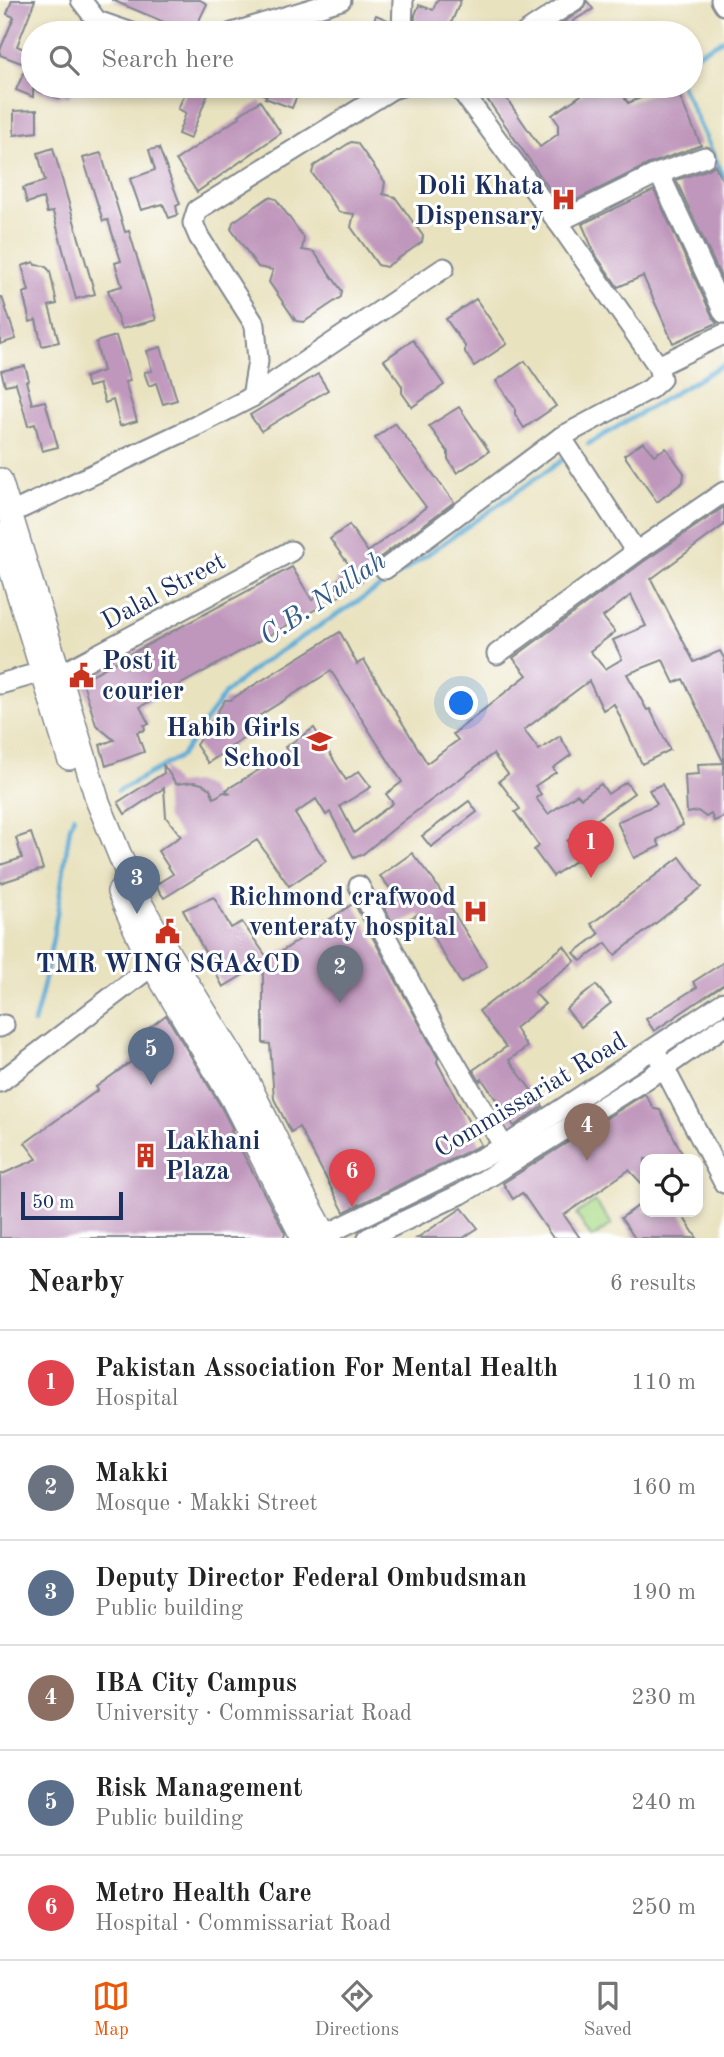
<!DOCTYPE html>
<meta charset="utf-8">
<style>
body{margin:0;font-family:"Old Standard TT",serif;background:#f6f6f6;color:#222}
.controls{position:absolute;right:21px;bottom:21px;display:grid;overflow:hidden;border-radius:14px;box-shadow:0 4px 10px #0003}
.controls button{width:63px;height:63px;display:grid;place-items:center;padding:0;border:0;border-bottom:2px solid #e0e0e0;background:#fff;color:#222;font:35px sans-serif}
.scale{position:absolute;left:21px;bottom:18px;width:102px;box-sizing:border-box;padding-left:7px;border:4px solid #1b2f5e;border-top:0;font-size:19px;line-height:24px;white-space:nowrap;color:#1b2f5e;-webkit-text-stroke:5px #fff;paint-order:stroke}
.you{position:absolute;left:462px;top:704px;width:24px;height:24px;margin:-18px;border:5px solid #fff;border-radius:50%;background:#1a73e8;box-shadow:0 0 0 10px #1a73e833}
.badge{display:grid;place-items:center;width:46px;height:46px;border-radius:50%;background:#ea580c;color:#fff;font-size:23px;font-weight:700}
.pin{position:absolute;translate:-50% -58px;filter:drop-shadow(0 2px 4px #0008)}
.pin::after{content:'';position:absolute;top:37px;width:24px;height:21px;background:inherit;clip-path:polygon(0 0,100% 0,50% 100%)}
.list{margin:0;padding:0;list-style:none}
h2{display:flex;justify-content:space-between;align-items:center;height:91px;margin:0;padding:0 28px;font-size:30px}
h2 small{font-size:23px;font-weight:400;color:#767676}
.list li{display:grid;grid-template-columns:46px 1fr auto;gap:21px;align-items:center;box-sizing:border-box;height:105px;padding:0 28px;border-top:2px solid #e0e0e0}
.list b{display:block;font-size:26px;white-space:nowrap}
.list p{margin:0;font-size:23px;white-space:nowrap;color:#767676}
.list em{font-size:23px;font-style:normal;color:#767676}
.icon{flex:none;width:38px;height:38px;fill:none;stroke:currentColor;stroke-width:2;stroke-linecap:round;stroke-linejoin:round}
.map{position:relative;flex:none;width:724px;height:1238px;overflow:hidden}
.search{position:absolute;background:#fff;box-shadow:0 4px 10px #0003;left:21px;right:21px;top:21px;height:77px;display:flex;align-items:center;gap:18px;box-sizing:border-box;padding:0 24px;border-radius:38px;color:#767676;font-size:26px}
.sheet{height:721px;background:#fff}
nav{display:flex;justify-content:space-around;align-items:center;box-sizing:border-box;height:98px;border-top:2px solid #e0e0e0;background:#fff;font-size:19px;color:#767676}
nav a{display:grid;justify-items:center;gap:4px}
nav .on{color:#ea580c}
.map>svg:first-child{display:block}
</style>
<div class="map">
<svg width="724" height="1238" viewBox="0 0 724 1238">
<rect width="100%" height="100%" fill="#fff"/>
<filter id="ink" filterUnits="userSpaceOnUse"><feTurbulence type="fractalNoise" baseFrequency=".0143" numOctaves="2"/><feDisplacementMap in="SourceGraphic" scale="14" xChannelSelector="R" yChannelSelector="G"/><feConvolveMatrix kernelMatrix="1 2 1 2 8 2 1 2 1" color-interpolation-filters="sRGB"/></filter>
<filter id="wash" filterUnits="userSpaceOnUse"><feTurbulence type="fractalNoise" baseFrequency=".00686" numOctaves="4" result="noise"/><feDisplacementMap in="SourceGraphic" scale="28" xChannelSelector="R" yChannelSelector="G"/><feGaussianBlur stdDeviation="1.57" result="paint"/><feColorMatrix in="noise" values="0 0 0 0 0 0 0 0 0 0 0 0 0 0 0 0 0 1.4 0 .05"/><feComposite in="paint" operator="in"/></filter>
<g filter="url(#wash)">
<rect width="100%" height="100%" fill="#e9e2bf"/>
<polygon fill="#abdb89" stroke="#638574" stroke-width="2" points="595,1201 612,1224 592,1238 576,1214"/>
<g fill="none" stroke-linecap="round" stroke-linejoin="round">
<g stroke="#5cacd6" stroke-width="4.5">
<polyline points="691,57 724,39"/>
<polyline points="682,86 724,178"/>
<polyline points="588,444 724,364"/>
<polyline points="118,791 181,756 225,693 260,664 391,580 568,456"/>
<path d="M34,1023C52,959 60,893 70,827L74,816"/>
</g>
</g>
<g id="blocks">
<g fill="#bf96bc" fill-rule="evenodd">
<polygon points="12,0 35,0 17,46 32,53 33,50 33,86 74,86 69,98 61,96 60,99 33,89 33,97 16,90 27,65 0,55 0,50 14,17 7,14"/>
<polygon points="112,0 200,0 207,4 193,33 190,33"/>
<polygon points="437,0 461,0 447,33 414,33 415,15 419,5 433,10"/>
<polygon points="587,1 593,9 573,21 581,33 547,33 582,10"/>
<polygon points="376,15 388,20 383,33 369,33"/>
<polygon points="188,86 211,86 190,139 178,134 186,113 178,109"/>
<polygon points="243,86 301,86 292,108 265,98 267,96"/>
<polygon points="478,86 498,86 540,147 558,134 558,123 552,115 584,93 580,86 617,86 628,103 670,86 675,86 701,145 649,164 562,207"/>
<polygon points="260,101 281,133 197,192 176,160 240,117 239,115"/>
<polygon points="37,110 37,132 14,135 14,111"/>
<polygon points="351,142 357,143 385,182 383,194 395,197 423,236 422,242 386,267 378,265 351,227 354,214 339,212 312,173 314,166"/>
<polygon points="53,148 95,294 76,299 53,212 47,213 43,198 27,203 23,188 45,181 38,153"/>
<polygon points="159,148 180,204 176,206 178,215 169,218 163,204 141,210 130,179 155,170 149,150"/>
<polygon points="101,153 125,232 129,231 156,320 121,329 108,290 122,286 115,263 121,261 108,220 103,221 83,158"/>
<polygon points="715,165 724,184 724,284 676,180 709,169"/>
<polygon points="654,190 713,318 717,323 673,343 643,276 618,287 595,254 582,224"/>
<polygon points="269,197 276,199 304,238 302,250 314,252 342,291 341,297 304,322 296,321 269,282 273,270 258,267 231,229 233,222"/>
<polygon points="34,262 35,265 45,266 50,271 57,304 49,306 59,342 42,346 36,320 30,322 23,293 29,291 22,266"/>
<polygon points="0,297 2,297 16,339 0,344"/>
<polygon points="476,299 507,344 474,366 465,352 465,346 446,319"/>
<polygon points="116,336 130,381 125,382 137,421 120,426 113,400 105,403 99,384 88,387 85,377 103,371 96,342"/>
<polygon points="413,340 444,385 412,407 402,393 402,386 384,360"/>
<polygon points="161,347 177,400 163,404 156,383 149,386 144,372 152,371 147,351"/>
<polygon points="525,361 556,406 524,428 515,414 515,408 496,381"/>
<polygon points="25,366 29,380 26,381 32,404 45,401 58,447 42,451 35,424 28,426 16,383 5,385 1,371"/>
<polygon points="318,374 328,390 261,431 250,415"/>
<polygon points="459,407 489,451 457,473 448,459 448,452 429,426"/>
<polygon points="395,423 454,502 378,559 374,565 374,573 345,593 140,707 149,724 144,725 145,730 137,732 144,752 106,766 100,745 114,740 96,725 82,680 292,567 312,600 338,584 336,581 352,569 330,539 349,525 368,552 426,507 375,438"/>
<polygon points="643,442 654,455 666,448 684,473 683,482 657,502 624,455"/>
<path d="M724,507V525L651,579L694,662L720,651L724,658V817L714,821L711,814L706,817L698,811L687,813L685,775L699,774L698,764L724,763L683,679L674,683L663,660L627,674L647,710L650,709L670,750L642,764L614,704L603,710L589,681L524,730L539,750L560,736L571,755L553,768L556,772L535,786L541,794L536,798L548,814L577,794L581,798L601,784L608,794L626,782L634,793L567,841L579,858L553,876L534,850L539,846L515,812L520,809L499,781L508,774L493,754L406,819L363,854L354,858L330,812L326,815L316,799L295,814L326,861L289,886L257,840L164,898L155,885L173,874L158,851L181,836L166,817L164,788L125,814L118,802L164,773L163,764L176,784L194,782L202,784L210,789L214,798L224,792L229,793L226,790L288,752L285,747L314,728L346,780L359,771L371,787L340,806L354,833L393,803L386,794L402,782L331,671L246,724L251,733L208,763L196,745L225,700H230L340,632L357,664L364,660L427,763L458,740L453,734L527,675L513,658L643,562ZM631,595L646,626L613,640L622,659L605,669L590,651L615,632L603,617Z"/>
<polygon points="662,784 683,825 657,840 660,846 634,858 617,822 657,804 649,790"/>
<polygon points="469,801 477,812 431,847 422,836"/>
<polygon points="31,833 43,869 0,883 0,865 22,858 16,838"/>
<polygon points="412,853 434,881 487,966 461,983 419,914 394,926 380,899 393,892 380,876"/>
<polygon points="680,857 702,887 615,955 606,943 581,961 574,953 599,934 591,924"/>
<polygon points="214,897 231,928 242,922 269,960 354,903 438,1058 437,1062 481,1145 344,1212 299,1127 291,1132 274,1099 270,1044 263,1043 263,963 223,987 183,910"/>
<polygon points="564,946 575,961 534,992 545,1004 515,1028 527,1047 509,1060 543,1106 514,1126 482,1079 480,1081 473,1070 506,1047 479,1011"/>
<polygon points="724,962 724,984 654,1031 646,1019 697,987 693,982"/>
<polygon points="596,985 611,1003 581,1027 566,1009"/>
<polygon points="166,1015 220,1105 233,1130 231,1131 285,1233 284,1238 0,1238 0,1175 37,1159 25,1143 98,1090 96,1087 153,1046 144,1032"/>
<polygon points="645,1094 654,1109 660,1110 685,1159 645,1159 645,1187 629,1170 564,1215 580,1238 553,1238 522,1193 513,1199 503,1183"/>
<polygon points="645,1201 645,1212 680,1212 697,1238 635,1238 621,1218"/>
<polygon points="462,1208 478,1228 463,1238 417,1238"/>
</g>
</g>
</g>
<g filter="url(#ink)">
<use href="#blocks" fill-opacity="0" stroke="#82888e" stroke-width="2"/>
<g fill="none" stroke-linecap="round" stroke-linejoin="round">
<defs>
<g id="minor">
<polyline points="81,0 97,21 132,33"/>
<polyline points="721,0 724,5"/>
<polyline points="232,33 341,0"/>
<polyline points="402,33 403,0"/>
<polyline points="525,33 575,0"/>
<polyline points="458,86 565,232 658,366 724,334"/>
<polyline points="659,173 724,313"/>
<polyline points="558,222 654,175 705,157"/>
<polyline points="252,397 444,268"/>
<polyline points="561,437 636,552"/>
<polyline points="11,513 196,426 252,397 258,361 255,325 199,237 193,223 197,210 392,89 402,86"/>
<polyline points="385,569 561,437 650,389 661,379 658,366"/>
<polyline points="497,654 636,552 724,492"/>
<polyline points="59,675 291,551"/>
<polyline points="0,684 42,672"/>
<polyline points="359,886 433,1025 504,1147"/>
<polyline points="0,1027 4,1025"/>
<polyline points="658,1056 724,1183"/>
<polyline points="0,1082 152,966"/>
<polyline points="319,1238 504,1147 724,1002"/>
<polyline points="368,1238 461,1194 481,1182 664,1068 724,1026"/>
</g>
<g id="major">
<polyline points="0,480 98,802 137,897 169,954 245,1076 300,1189 327,1238"/>
<polyline points="0,534 69,758"/>
<polyline points="119,892 149,960 232,1098 303,1238"/>
</g>
</defs>
<use href="#minor" stroke="#82888e" stroke-width="23"/>
<use href="#major" stroke="#82888e" stroke-width="26"/>
<use href="#minor" stroke="#fff" stroke-width="19"/>
<use href="#major" stroke="#fff" stroke-width="23"/>
</g>
</g>
<defs>
<symbol id="hospital-bare" viewBox="-9 -9 18 18"><path d="M-5-5h3v3.5h4V-5h3V5h-3V1.5h-4V5h-3Z" fill="#c8321e" stroke="#fff" stroke-width="2.5" paint-order="stroke"/></symbol>
<symbol id="civic-bare" viewBox="-9 -9 18 18"><path d="M-.6-6.5H3V-4.5H.6V-3L4-1V1h2V6H-6V1h2V-1L-.6-3ZM-1.2 2.5V6h2.4V2.5Z" fill="#c8321e" stroke="#fff" stroke-width="2.5" paint-order="stroke"/></symbol>
<symbol id="school-bare" viewBox="-9 -9 18 18"><path d="M0-5L7-2L0 1L-7-2ZM-4 1L0 2.5L4 1V4Q0 6-4 4Z" fill="#c8321e" stroke="#fff" stroke-width="2.5" paint-order="stroke"/></symbol>
<symbol id="building-bare" viewBox="-9 -9 18 18"><path d="M-4-6H4V6H1V3H-1V6H-4ZM-2.5-4.3h1.7v1.8h-1.7ZM.8-4.3h1.7v1.8H.8ZM-2.5-1h1.7V.8h-1.7ZM.8-1h1.7V.8H.8Z" fill="#c8321e" stroke="#fff" stroke-width="2.5" paint-order="stroke"/></symbol>
</defs>
<g fill-rule="evenodd">
<use href="#hospital-bare" x="546" y="182" width="35" height="35"/>
<use href="#civic-bare" x="64" y="658" width="35" height="35"/>
<use href="#school-bare" x="302" y="724" width="35" height="35"/>
<use href="#hospital-bare" x="458" y="894" width="35" height="35"/>
<use href="#civic-bare" x="150" y="914" width="35" height="35"/>
<use href="#building-bare" x="128" y="1138" width="35" height="35"/>
</g>
<g text-anchor="middle" stroke-width="6" stroke-linejoin="round" paint-order="stroke">
<g font-size="26" font-weight="bold" fill="#1b2f5e" stroke="#fff" text-anchor="end">
<text x="544" y="194">Doli Khata<tspan x="544" dy="30">Dispensary</tspan></text>
<text x="102" y="669" text-anchor="start">Post it<tspan x="102" dy="30">courier</tspan></text>
<text x="300" y="736">Habib Girls<tspan x="300" dy="30">School</tspan></text>
<text x="456" y="905">Richmond crafwood<tspan x="456" dy="30">venteraty hospital</tspan></text>
<text x="168" y="972" text-anchor="middle">TMR WING SGA&amp;CD</text>
<text x="165" y="1149" text-anchor="start">Lakhani<tspan x="165" dy="30">Plaza</tspan></text>
</g>
<g font-size="26" fill="#1b2f5e" stroke="#fff">
<text transform="translate(163 590) rotate(-28)" y="9">Dalal Street</text>
<text transform="translate(530 1094) rotate(-31)" y="9">Commissariat Road</text>
</g>
<g font-size="28" font-style="italic" fill="#325b88" stroke="#fff">
<text transform="translate(322 597) rotate(-34)" y="10">C.B. Nullah</text>
</g>
</g>
</svg>
<div class="controls">
<button><svg class="icon" aria-label="locate" viewBox="0 0 24 24"><circle cx="12" cy="12" r="6"/><path d="M12 2v4M12 18v4M2 12h4M18 12h4"/></svg></button>
</div>
<div class="scale">50 m</div>
<div class="you"></div>
<div class="pin badge" style="left:591px;top:878px;background:#e0444e">1</div>
<div class="pin badge" style="left:340px;top:1003px;background:#6b7280">2</div>
<div class="pin badge" style="left:137px;top:914px;background:#5c6f8a">3</div>
<div class="pin badge" style="left:587px;top:1161px;background:#8d6e63">4</div>
<div class="pin badge" style="left:151px;top:1085px;background:#5c6f8a">5</div>
<div class="pin badge" style="left:352px;top:1207px;background:#e0444e">6</div>
<div class="search"><svg class="icon" aria-label="search" viewBox="0 0 24 24"><circle cx="10" cy="10" r="6"/><path d="M15 15l6 6"/></svg>Search here</div>
</div>
<section class="sheet">
<h2>Nearby<small>6 results</small></h2>
<ul class="list">
<li><span class="badge" style="background:#e0444e">1</span><div><b>Pakistan Association For Mental Health</b><p>Hospital</p></div><em>110 m</em></li>
<li><span class="badge" style="background:#6b7280">2</span><div><b>Makki</b><p>Mosque · Makki Street</p></div><em>160 m</em></li>
<li><span class="badge" style="background:#5c6f8a">3</span><div><b>Deputy Director Federal Ombudsman</b><p>Public building</p></div><em>190 m</em></li>
<li><span class="badge" style="background:#8d6e63">4</span><div><b>IBA City Campus</b><p>University · Commissariat Road</p></div><em>230 m</em></li>
<li><span class="badge" style="background:#5c6f8a">5</span><div><b>Risk Management</b><p>Public building</p></div><em>240 m</em></li>
<li><span class="badge" style="background:#e0444e">6</span><div><b>Metro Health Care</b><p>Hospital · Commissariat Road</p></div><em>250 m</em></li>
</ul>
</section>
<nav>
<a class="on"><svg class="icon" aria-label="map" viewBox="0 0 24 24"><path d="M3 6l6-2 6 2 6-2v14l-6 2-6-2-6 2zM9 4v14M15 6v14"/></svg>Map</a>
<a><svg class="icon" aria-label="directions" viewBox="0 0 24 24"><path d="M12 3l9 9-9 9-9-9zM9 14v-3h6M13 9l2 2-2 2"/></svg>Directions</a>
<a><svg class="icon" aria-label="saved" viewBox="0 0 24 24"><path d="M7 4h10v16l-5-4-5 4z"/></svg>Saved</a>
</nav>
